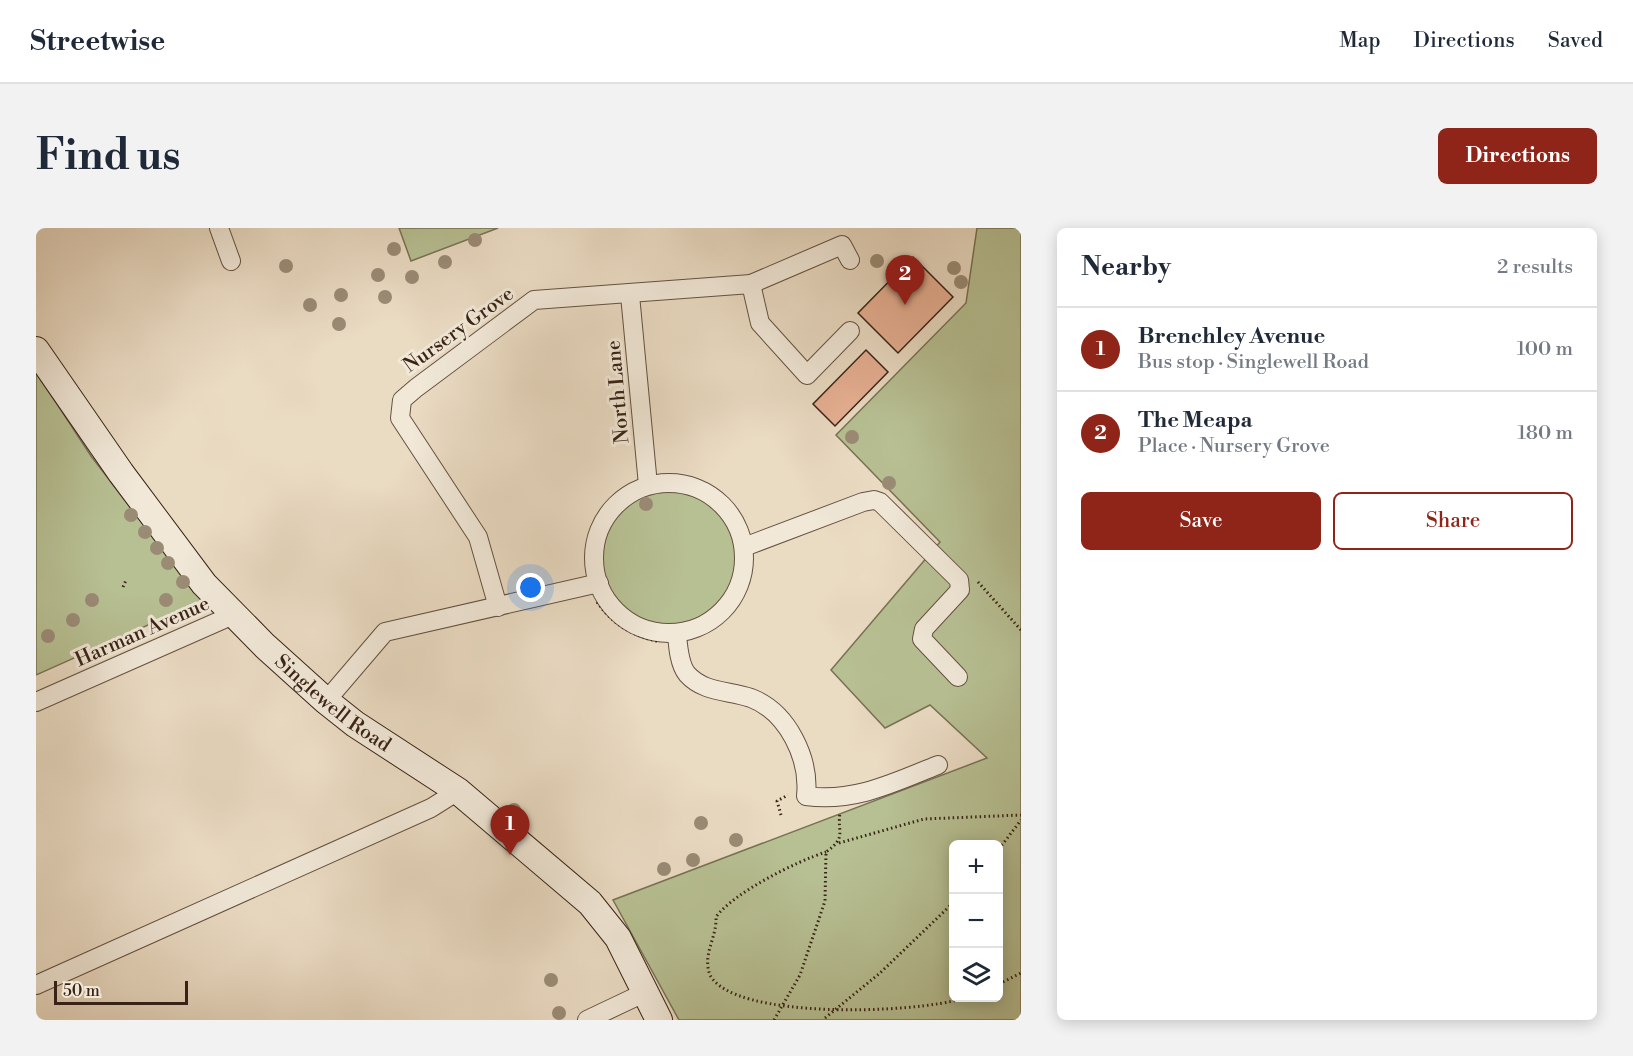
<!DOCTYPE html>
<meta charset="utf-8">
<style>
body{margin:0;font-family:"Libre Bodoni",serif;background:#f2f2f3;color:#1f2937}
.controls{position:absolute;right:18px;bottom:18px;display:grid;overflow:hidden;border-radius:9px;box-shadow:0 3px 15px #0003}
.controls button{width:54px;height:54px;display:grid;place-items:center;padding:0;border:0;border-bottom:2px solid #e0e1e3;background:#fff;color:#1f2937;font:30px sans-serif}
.scale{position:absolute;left:18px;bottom:15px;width:134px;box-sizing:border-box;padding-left:6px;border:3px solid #392316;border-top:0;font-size:16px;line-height:21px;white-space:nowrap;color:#392316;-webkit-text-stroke:4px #f1e8d8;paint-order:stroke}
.you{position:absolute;left:495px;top:360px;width:21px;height:21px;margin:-15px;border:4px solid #fff;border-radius:50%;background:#1a73e8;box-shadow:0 0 0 9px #1a73e833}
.badge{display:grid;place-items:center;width:39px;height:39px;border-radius:50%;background:#8f2418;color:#fff;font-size:20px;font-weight:700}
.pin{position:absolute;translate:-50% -50px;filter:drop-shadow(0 2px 3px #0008)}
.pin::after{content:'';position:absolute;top:32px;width:21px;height:18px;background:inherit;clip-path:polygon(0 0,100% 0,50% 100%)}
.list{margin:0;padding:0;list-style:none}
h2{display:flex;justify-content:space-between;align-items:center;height:78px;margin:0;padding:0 24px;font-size:26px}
h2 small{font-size:20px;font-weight:400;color:#747a83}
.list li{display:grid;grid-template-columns:39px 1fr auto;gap:18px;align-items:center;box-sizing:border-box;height:84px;padding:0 24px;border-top:2px solid #e0e1e3}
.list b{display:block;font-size:22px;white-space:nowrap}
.list p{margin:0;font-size:20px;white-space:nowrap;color:#747a83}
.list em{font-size:20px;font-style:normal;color:#747a83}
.actions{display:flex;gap:12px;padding:18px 24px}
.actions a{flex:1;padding:14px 0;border:2px solid #8f2418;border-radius:9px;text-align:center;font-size:21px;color:#8f2418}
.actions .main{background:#8f2418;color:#fff}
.icon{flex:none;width:33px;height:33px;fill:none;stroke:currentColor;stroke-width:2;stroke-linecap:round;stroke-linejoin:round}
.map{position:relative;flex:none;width:985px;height:792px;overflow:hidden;border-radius:9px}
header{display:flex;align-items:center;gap:36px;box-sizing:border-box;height:84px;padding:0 30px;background:#fff;border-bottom:2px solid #e0e1e3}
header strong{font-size:28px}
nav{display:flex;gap:33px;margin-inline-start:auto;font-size:21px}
.intro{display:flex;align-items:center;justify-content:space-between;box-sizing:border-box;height:144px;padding:0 36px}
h1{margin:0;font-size:42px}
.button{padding:15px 27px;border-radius:9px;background:#8f2418;color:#fff;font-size:21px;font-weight:700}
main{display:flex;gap:36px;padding:0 36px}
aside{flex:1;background:#fff;border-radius:9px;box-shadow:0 3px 15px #0003}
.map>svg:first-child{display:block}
</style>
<header>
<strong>Streetwise</strong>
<nav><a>Map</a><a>Directions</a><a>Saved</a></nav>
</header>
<div class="intro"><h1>Find us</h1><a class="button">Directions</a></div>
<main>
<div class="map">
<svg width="985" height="792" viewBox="0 0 985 792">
<rect width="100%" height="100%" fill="#eadbc3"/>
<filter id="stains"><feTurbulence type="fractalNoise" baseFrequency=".00333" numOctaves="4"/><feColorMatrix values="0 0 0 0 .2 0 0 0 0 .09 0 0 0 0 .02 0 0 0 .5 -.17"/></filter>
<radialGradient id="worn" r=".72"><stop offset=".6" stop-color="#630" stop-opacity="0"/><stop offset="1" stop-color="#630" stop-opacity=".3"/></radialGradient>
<g fill="#b7c093" stroke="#787254" stroke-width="1.5" fill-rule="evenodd">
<polygon points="363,0 462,0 375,33"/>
<path d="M941,0H985V792H643L577,672L951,530L894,477L849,500L795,442L904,314L800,207L930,75ZM918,616H963V770H918Z"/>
<polygon points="0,144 55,228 166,373 0,447"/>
<circle cx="633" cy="330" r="68"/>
</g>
<g fill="#e7b093" stroke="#392316" stroke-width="1.5">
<polygon points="877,29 917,69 862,125 822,85"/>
<polygon points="830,122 852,144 799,198 777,176"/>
</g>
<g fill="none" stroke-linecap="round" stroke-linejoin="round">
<defs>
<g id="street">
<polyline points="183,0 195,33"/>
<polyline points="715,56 806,17 814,32"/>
<polyline points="594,67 612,257"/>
<circle cx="633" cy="330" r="75"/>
<polyline points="708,319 827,274 838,272 844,274 923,352 924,362 888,401 886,411 922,449"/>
<polyline points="462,379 442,309 364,190 366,172 380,160 498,72 715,56 724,95 771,147 814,103"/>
<path d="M641,406C642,418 643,436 651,446C668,465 692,462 715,470C752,484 774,531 770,568C818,575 859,554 902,537"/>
<polyline points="290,473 349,404 563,355"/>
<polyline points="0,474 197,387"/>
<polyline points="0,757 395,580 422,563"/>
<polyline points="551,792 610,764"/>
</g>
<g id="secondary">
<path id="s1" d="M0,122L85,245L168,356L229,418L290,473L319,496L422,563L554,675L582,710L623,792"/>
</g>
</defs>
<use href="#street" stroke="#655141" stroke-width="20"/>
<use href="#secondary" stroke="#392316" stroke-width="28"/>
<g stroke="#392316" stroke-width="3" stroke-dasharray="1.5 3" stroke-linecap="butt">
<polyline points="942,354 985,402"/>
<polyline points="87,359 90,352"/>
<path d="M561,374C578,398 596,407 624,414"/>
<polyline points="745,587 741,573 752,567"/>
<polyline points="803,615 888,591 985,587"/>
<polyline points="963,621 985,592"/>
<path d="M790,624C761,633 697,665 680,689C681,710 666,726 674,747C697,792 878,786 929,770"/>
<polyline points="963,756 985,745"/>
<polyline points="789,790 844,745 918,674"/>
<path d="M738,792L764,747L789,673L790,624C811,609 801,606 804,584"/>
</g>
<use href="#street" stroke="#f1e8d8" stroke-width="18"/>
<use href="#secondary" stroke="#f1e8d8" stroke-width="26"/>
</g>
<g fill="#9a8b75">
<circle cx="439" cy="12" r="7"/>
<circle cx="358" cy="21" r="7"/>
<circle cx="841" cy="33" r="7"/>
<circle cx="409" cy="34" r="7"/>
<circle cx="250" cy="38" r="7"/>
<circle cx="918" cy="40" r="7"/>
<circle cx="342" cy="47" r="7"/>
<circle cx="376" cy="49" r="7"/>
<circle cx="925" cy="54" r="7"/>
<circle cx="305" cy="67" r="7"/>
<circle cx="349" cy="69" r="7"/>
<circle cx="274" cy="77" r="7"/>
<circle cx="303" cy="96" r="7"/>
<circle cx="816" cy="209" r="7"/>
<circle cx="853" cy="255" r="7"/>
<circle cx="610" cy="276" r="7"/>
<circle cx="95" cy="287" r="7"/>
<circle cx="109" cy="304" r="7"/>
<circle cx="121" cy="320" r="7"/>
<circle cx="132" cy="335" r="7"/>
<circle cx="147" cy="354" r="7"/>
<circle cx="56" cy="372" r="7"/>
<circle cx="130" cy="372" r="7"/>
<circle cx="37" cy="392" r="7"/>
<circle cx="12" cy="408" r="7"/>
<circle cx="478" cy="582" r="7"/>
<circle cx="665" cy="595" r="7"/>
<circle cx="700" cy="612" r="7"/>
<circle cx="657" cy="632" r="7"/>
<circle cx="628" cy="641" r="7"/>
<circle cx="515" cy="752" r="7"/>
<circle cx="523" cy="785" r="7"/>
</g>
<g text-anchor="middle" stroke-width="6" stroke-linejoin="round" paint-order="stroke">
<g font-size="20" fill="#392316" stroke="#f1e8d8">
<text transform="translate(422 101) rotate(-36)" y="7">Nursery Grove</text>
<text transform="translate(581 164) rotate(-95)" y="7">North Lane</text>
<text transform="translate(106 403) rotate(-24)" y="7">Harman Avenue</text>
<text dy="7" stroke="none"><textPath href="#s1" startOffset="464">Singlewell Road</textPath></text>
</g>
</g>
<rect width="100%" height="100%" filter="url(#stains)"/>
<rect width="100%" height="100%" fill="url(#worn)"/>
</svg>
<div class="controls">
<button>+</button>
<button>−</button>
<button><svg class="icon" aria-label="layers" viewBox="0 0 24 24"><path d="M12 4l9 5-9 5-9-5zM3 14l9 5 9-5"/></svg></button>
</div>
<div class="scale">50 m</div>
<div class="you"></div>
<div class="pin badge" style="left:474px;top:627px">1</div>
<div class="pin badge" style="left:869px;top:77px">2</div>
</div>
<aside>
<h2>Nearby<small>2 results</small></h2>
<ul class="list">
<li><span class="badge">1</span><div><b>Brenchley Avenue</b><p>Bus stop · Singlewell Road</p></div><em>100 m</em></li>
<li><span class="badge">2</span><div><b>The Meapa</b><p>Place · Nursery Grove</p></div><em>180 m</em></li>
</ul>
<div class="actions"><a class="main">Save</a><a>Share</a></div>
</aside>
</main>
